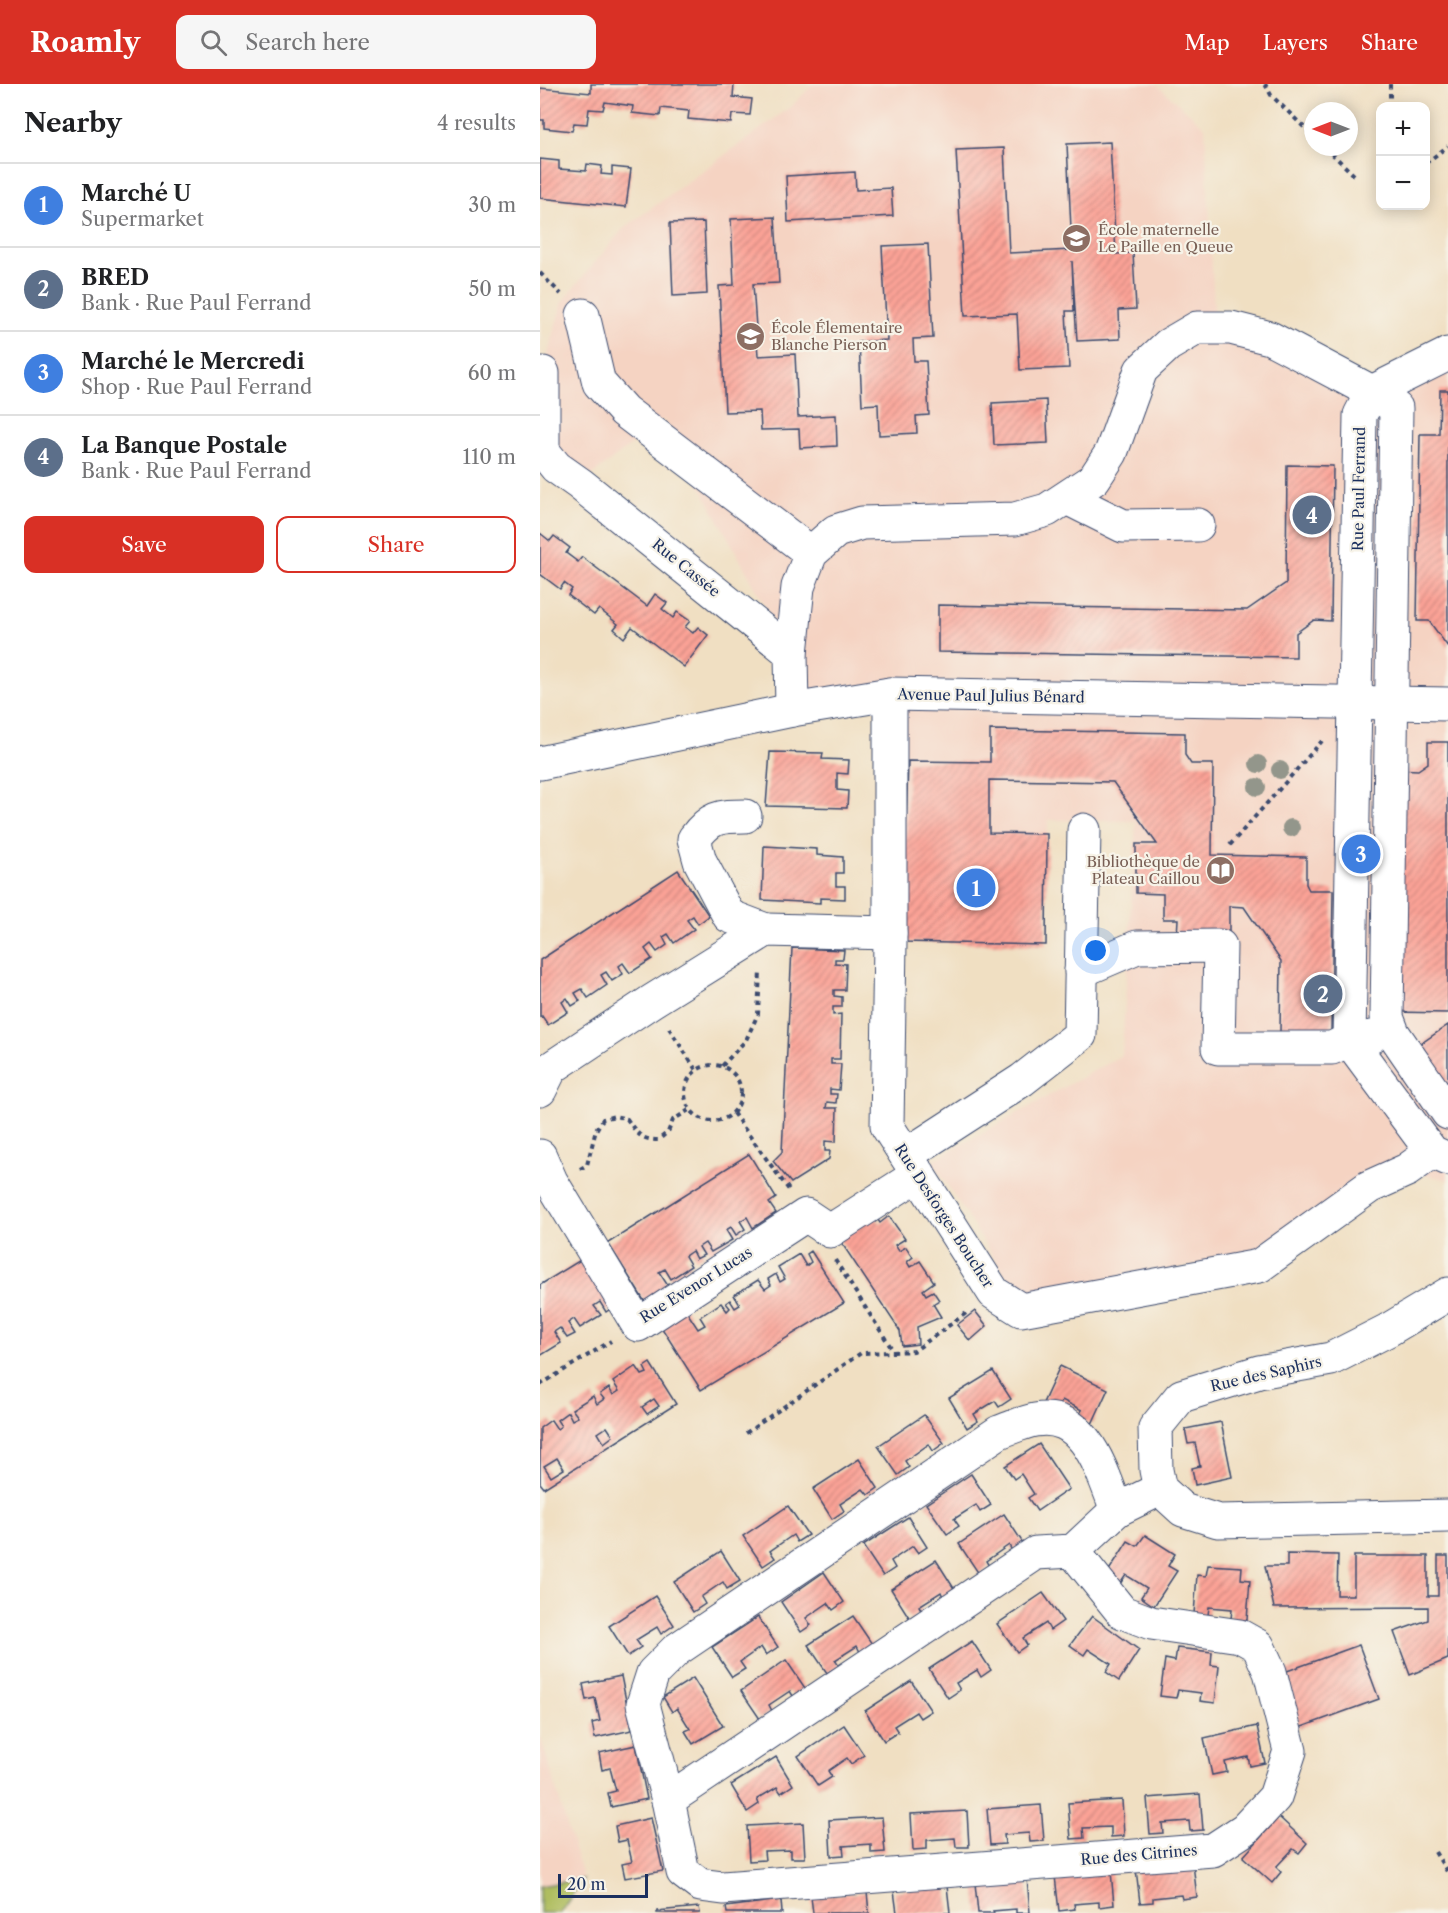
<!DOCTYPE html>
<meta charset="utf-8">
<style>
body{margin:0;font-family:"Libre Caslon Text",serif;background:#f6f6f6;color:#202124}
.controls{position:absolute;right:18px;top:18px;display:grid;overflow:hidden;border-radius:12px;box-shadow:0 3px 15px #0003}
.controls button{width:54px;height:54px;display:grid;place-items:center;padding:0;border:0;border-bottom:2px solid #e0e0e0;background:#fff;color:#202124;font:30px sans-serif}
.compass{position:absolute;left:764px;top:18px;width:54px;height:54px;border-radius:50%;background:#fff;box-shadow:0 3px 15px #0003;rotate:270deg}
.scale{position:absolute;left:18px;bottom:15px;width:90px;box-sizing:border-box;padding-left:6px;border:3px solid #1b2f5e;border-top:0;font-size:16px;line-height:21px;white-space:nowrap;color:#1b2f5e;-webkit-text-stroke:4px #f7f3e8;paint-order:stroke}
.you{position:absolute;left:556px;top:867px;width:21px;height:21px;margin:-15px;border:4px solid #fff;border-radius:50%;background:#1a73e8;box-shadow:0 0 0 9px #1a73e833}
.badge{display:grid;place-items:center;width:39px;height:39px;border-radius:50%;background:#d93025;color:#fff;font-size:20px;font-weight:700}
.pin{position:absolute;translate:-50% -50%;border:3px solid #fff;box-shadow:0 2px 6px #0006}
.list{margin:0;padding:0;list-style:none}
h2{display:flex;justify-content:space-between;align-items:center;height:78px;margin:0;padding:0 24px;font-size:26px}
h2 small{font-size:20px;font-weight:400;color:#757577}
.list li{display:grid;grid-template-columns:39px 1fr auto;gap:18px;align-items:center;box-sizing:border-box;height:84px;padding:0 24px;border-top:2px solid #e0e0e0}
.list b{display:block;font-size:22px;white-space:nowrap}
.list p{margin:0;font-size:20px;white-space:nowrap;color:#757577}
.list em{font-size:20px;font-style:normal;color:#757577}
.actions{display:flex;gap:12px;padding:18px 24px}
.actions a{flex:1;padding:14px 0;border:2px solid #d93025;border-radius:12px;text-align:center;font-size:21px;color:#d93025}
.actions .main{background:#d93025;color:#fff}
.icon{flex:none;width:33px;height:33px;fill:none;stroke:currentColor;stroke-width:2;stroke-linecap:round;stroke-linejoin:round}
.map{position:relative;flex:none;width:908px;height:1829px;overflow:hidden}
header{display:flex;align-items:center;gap:36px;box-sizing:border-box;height:84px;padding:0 30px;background:#d93025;color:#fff}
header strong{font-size:28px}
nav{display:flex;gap:33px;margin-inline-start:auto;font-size:21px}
.search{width:420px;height:54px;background:#f6f6f6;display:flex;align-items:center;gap:15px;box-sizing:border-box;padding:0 21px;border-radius:12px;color:#757577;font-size:22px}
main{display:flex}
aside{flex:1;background:#fff}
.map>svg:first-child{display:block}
</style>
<header>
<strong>Roamly</strong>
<div class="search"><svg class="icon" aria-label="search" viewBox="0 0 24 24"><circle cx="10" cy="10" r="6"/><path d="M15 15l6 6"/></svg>Search here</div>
<nav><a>Map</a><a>Layers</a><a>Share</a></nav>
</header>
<main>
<aside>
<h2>Nearby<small>4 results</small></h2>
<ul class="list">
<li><span class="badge" style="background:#3f7fe0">1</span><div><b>Marché U</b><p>Supermarket</p></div><em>30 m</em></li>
<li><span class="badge" style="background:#5c6f8a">2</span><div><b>BRED</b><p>Bank · Rue Paul Ferrand</p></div><em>50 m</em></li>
<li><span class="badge" style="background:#3f7fe0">3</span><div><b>Marché le Mercredi</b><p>Shop · Rue Paul Ferrand</p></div><em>60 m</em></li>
<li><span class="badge" style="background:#5c6f8a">4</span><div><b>La Banque Postale</b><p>Bank · Rue Paul Ferrand</p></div><em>110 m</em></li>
</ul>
<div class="actions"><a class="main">Save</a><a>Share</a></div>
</aside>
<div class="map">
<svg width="908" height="1829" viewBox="0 0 908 1829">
<defs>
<pattern id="building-hatch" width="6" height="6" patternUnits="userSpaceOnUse" patternTransform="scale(1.5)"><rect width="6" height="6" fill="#fca396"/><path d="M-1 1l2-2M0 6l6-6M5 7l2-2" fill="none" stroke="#cb857e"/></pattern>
</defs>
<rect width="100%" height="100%" fill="#f7f3e8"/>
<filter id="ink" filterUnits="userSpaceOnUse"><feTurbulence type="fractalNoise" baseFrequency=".0167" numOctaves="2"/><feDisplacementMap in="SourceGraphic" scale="12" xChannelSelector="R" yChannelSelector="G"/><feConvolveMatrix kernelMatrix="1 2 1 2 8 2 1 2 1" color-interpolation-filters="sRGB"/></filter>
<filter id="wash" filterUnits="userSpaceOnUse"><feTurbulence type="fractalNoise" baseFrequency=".008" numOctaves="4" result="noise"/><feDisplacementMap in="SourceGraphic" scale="24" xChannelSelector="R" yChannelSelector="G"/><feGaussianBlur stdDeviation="1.35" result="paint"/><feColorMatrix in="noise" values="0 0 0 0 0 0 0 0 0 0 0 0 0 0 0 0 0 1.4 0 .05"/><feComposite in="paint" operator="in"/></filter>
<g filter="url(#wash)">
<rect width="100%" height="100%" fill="#f0dfc2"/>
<g fill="#f5d3c2">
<polygon points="273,0 616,0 665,43 675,244 832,308 908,270 908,1096 867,1086 747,1160 496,1217 473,1204 392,1077 582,971 596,737 508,736 506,861 350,858 350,610 252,626 251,569 124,336 40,400 16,383 3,289 22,218 83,145 252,22"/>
<polygon points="0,1651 43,1795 0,1802"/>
</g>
<polygon fill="#afbd5f" stroke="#65765e" stroke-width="1.5" points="43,1795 20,1829 0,1829 0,1802"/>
<g id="blocks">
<g fill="url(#building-hatch)" fill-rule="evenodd">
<polygon points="51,0 194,0 193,13 212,15 210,31 192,30 191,39 148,35 149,27 121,24 120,32 92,29 93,22 65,18 63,26 49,25 47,40 34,39 32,47 4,44 4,36 0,36 0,4 51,9"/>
<polygon points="570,58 576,170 593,169 596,225 579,226 580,255 537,257 532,177 534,227 526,227 529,284 480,286 477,230 425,232 416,66 464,64 469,169 532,166 527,60"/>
<polygon points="0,75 19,77 19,85 46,87 47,80 62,82 61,90 72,91 72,83 91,85 86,123 0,114"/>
<polygon points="315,88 316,106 351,104 353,132 248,138 246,92"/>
<polygon points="235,133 239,199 213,200 218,272 255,270 258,333 296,331 297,362 260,364 259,345 221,346 220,327 185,328 179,202 194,201 191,135"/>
<polygon points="164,138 167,210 133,212 130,139"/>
<polygon points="388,160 393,254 373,255 374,277 386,277 389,331 376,332 377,349 339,351 338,320 322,321 319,258 347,256 342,162"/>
<polygon points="900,306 908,306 908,563 889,537 877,537 880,350 899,350"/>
<polygon points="506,316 508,359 454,361 452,319"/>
<polygon points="747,381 793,382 791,537 774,536 756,549 756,573 398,568 398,521 707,526 746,499"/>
<polygon points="0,449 10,457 14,452 30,464 26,469 38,478 42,473 107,522 115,510 127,519 122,525 133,534 137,528 150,537 145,543 153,549 158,543 168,551 144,583 92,543 84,554 74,545 78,540 59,525 54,531 28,511 32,505 24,499 20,505 0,490"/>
<polygon points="450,646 645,649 645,671 651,680 673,680 672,771 766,773 766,800 769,806 793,806 791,949 740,948 741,877 704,823 689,822 689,853 637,852 638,835 623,835 623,810 596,809 596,760 617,760 573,698 449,696 449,749 507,750 506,861 363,858 368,677 450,678"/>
<polygon points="888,658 908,658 908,929 853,928 856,685 878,686 888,679"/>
<polygon points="230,668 283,669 282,675 309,676 308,690 297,689 297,706 308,707 307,724 226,722"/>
<polygon points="224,762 277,765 277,771 303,773 303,789 296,789 296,802 305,802 305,815 280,814 280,819 222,816"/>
<polygon points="138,786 169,832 158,840 153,832 147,836 154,845 134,859 128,850 123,853 127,861 117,868 111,860 105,865 112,875 90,889 83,879 79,882 83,890 72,897 66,888 61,891 67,901 48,914 42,905 35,909 40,917 32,922 27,914 22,918 28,928 8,941 2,932 0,933 0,876"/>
<polygon points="252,864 304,866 303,875 295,875 295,879 306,880 305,906 294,906 294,912 302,913 302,923 293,923 293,931 301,930 300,975 291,975 291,980 301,980 299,1006 290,1005 290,1010 297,1010 296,1019 287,1018 286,1024 297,1024 296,1058 285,1057 285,1067 290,1067 289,1075 251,1099 233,1077 242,1068"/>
<polygon points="908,941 908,1004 879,961"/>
<polygon points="209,1070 236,1114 229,1119 236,1129 213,1144 207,1133 200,1137 205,1145 196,1151 191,1143 186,1146 192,1156 171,1168 165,1159 159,1163 164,1171 156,1175 152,1167 145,1172 151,1182 131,1195 125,1185 119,1188 132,1208 108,1223 68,1159"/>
<polygon points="334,1130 340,1139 349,1132 365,1155 355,1161 359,1167 366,1163 373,1173 367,1178 370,1183 380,1177 394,1198 383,1206 386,1211 393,1207 399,1216 393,1220 401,1233 377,1243 378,1260 362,1262 360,1247 299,1155"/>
<polygon points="271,1167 304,1219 161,1306 118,1238 143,1222 158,1245 165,1241 160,1233 181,1219 187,1227 190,1224 186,1219 190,1216 195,1224 200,1221 194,1211 218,1196 225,1205 231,1201 228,1195 236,1190 240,1198 245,1195 238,1183 259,1170 266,1182 271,1178 267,1170"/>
<polygon points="42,1175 73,1223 66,1228 60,1218 54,1222 61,1231 40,1244 34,1235 28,1239 35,1250 27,1254 20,1244 14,1248 21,1259 0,1272 0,1201"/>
<polygon points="435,1227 447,1242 430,1257 417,1241"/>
<path d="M110,1279L136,1320L4,1404L0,1399V1344L11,1336L17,1345L21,1342L17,1336L28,1328L32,1336L38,1333L32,1325L53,1312L57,1320L64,1315L60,1310L69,1304L73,1311L79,1307L73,1298L96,1282L102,1291L107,1289L104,1283ZM114,1315L119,1322L107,1330L102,1323ZM67,1343L73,1352L64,1359L58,1349ZM17,1374L24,1385L11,1393L4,1382Z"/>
<polygon points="520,1282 568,1305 552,1340 537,1334 542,1326 522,1316 518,1326 503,1319"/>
<polygon points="453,1287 471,1315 459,1323 455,1317 434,1330 438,1337 427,1344 409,1314"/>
<polygon points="384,1331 404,1359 393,1367 389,1360 365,1377 369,1383 358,1391 338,1362"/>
<polygon points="681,1338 692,1393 655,1401 652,1384 660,1382 655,1359 648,1360 645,1345"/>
<polygon points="499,1360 529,1405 497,1427 488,1414 494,1410 481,1390 474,1395 465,1382"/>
<polygon points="319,1375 338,1404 328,1411 323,1405 300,1420 304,1427 292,1435 273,1405"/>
<polygon points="431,1390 451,1421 440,1428 436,1421 414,1435 419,1442 407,1450 386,1420"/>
<polygon points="248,1422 268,1451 257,1458 253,1451 230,1467 235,1474 223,1482 203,1452"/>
<polygon points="464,1430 483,1459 472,1467 469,1461 446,1477 449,1482 439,1490 419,1460"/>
<polygon points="368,1433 387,1463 378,1469 373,1462 351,1477 355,1484 343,1492 323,1462"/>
<polygon points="605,1451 635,1470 628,1482 637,1487 614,1522 601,1513 607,1504 586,1491 580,1500 566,1491 588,1457 597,1462"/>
<polygon points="181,1467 200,1497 187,1505 183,1498 161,1513 165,1520 153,1528 134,1498"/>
<polygon points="747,1470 798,1471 797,1511 814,1511 814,1472 888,1472 888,1512 898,1512 898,1472 908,1472 908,1575 870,1591 854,1548 888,1536 888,1523 734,1524 725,1482 747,1482"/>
<polygon points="396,1476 415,1506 403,1513 401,1508 379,1522 382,1527 370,1535 351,1505"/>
<polygon points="668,1481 702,1483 701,1495 710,1496 707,1536 691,1535 692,1525 669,1523 668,1531 654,1530 657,1491 666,1492"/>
<polygon points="284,1488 304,1518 293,1526 288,1519 266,1534 271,1541 261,1548 241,1518"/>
<polygon points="503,1509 523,1537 510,1546 506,1539 483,1554 487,1561 477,1568 457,1540"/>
<polygon points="115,1512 134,1541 121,1550 117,1543 96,1556 101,1563 88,1572 69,1542"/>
<polygon points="313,1532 332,1560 320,1568 317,1562 295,1576 299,1582 287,1589 268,1561"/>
<polygon points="552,1532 599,1566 579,1597 566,1588 571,1580 548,1565 544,1571 530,1561"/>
<polygon points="218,1533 238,1563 226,1571 221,1563 200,1578 205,1585 192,1593 172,1563"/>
<polygon points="432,1557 451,1586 441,1593 437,1586 416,1599 420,1606 408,1614 389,1585"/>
<polygon points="819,1561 839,1615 759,1644 747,1587"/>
<polygon points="637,1564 672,1568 671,1581 679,1582 675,1619 660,1617 661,1609 638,1606 636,1614 620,1612 625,1575 635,1577"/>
<polygon points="246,1576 265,1604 253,1612 250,1607 229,1621 232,1627 220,1635 201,1607"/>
<polygon points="81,1592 92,1646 55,1654 52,1639 60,1637 55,1614 46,1616 43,1600"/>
<polygon points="153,1594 183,1642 153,1660 145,1647 150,1645 137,1624 132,1628 123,1613"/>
<polygon points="371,1597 391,1627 380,1634 376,1628 354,1642 358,1648 344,1657 325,1627"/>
<polygon points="304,1641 324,1671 311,1680 307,1674 288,1687 292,1693 278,1702 258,1672"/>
<polygon points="717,1642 725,1679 710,1682 708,1673 685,1678 687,1688 672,1691 664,1654"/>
<polygon points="96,1661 107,1715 71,1723 68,1709 76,1707 70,1684 62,1686 59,1669"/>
<polygon points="236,1673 253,1701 241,1709 237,1703 217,1715 219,1720 207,1728 191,1701"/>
<polygon points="660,1710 663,1746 650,1747 649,1737 622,1739 623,1749 610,1750 607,1714"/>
<polygon points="582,1716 584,1752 571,1753 571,1743 543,1744 544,1754 531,1755 528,1719"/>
<polygon points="501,1721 504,1757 490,1758 489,1749 464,1751 465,1760 450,1761 447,1725"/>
<polygon points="427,1727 429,1763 416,1763 415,1754 387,1756 387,1765 373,1766 371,1730"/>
<polygon points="342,1733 345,1768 331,1769 331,1760 303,1762 304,1771 291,1772 289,1736"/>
<polygon points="739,1733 767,1759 759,1769 753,1765 736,1783 741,1788 732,1799 703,1773"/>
<polygon points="111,1734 123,1787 85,1794 82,1780 92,1778 87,1756 78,1758 75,1742"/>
<polygon points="263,1739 265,1774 251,1774 251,1766 224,1767 225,1776 209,1777 207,1742"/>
<polygon points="653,1780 657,1813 642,1815 641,1811 613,1814 613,1818 600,1819 596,1785"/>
<polygon points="571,1787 574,1821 559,1823 559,1818 534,1820 535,1825 519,1827 515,1792"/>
<polygon points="487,1794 490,1829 476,1829 476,1825 453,1827 454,1829 438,1829 435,1799"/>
<polygon points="407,1802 410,1829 357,1829 354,1807"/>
<polygon points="327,1808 329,1829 273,1829 271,1813"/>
<polygon points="241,1816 242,1829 187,1829 186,1823"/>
<polygon points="159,1823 160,1829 117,1829 117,1827"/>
</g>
</g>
</g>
<g filter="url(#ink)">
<use href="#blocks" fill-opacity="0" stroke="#3b496d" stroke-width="1.5"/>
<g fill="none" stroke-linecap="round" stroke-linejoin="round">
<defs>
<g id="minor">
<polyline points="43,231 59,299 84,327 271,469"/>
<polyline points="3,289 3,367 16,383 40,400 251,569"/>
<polyline points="832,308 820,331 809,956 892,1068 908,1075"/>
<polyline points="832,308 908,270"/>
<polyline points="527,414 583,442 658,441"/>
<polyline points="350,610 350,858 347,1042 454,1209 481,1226 719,1182 829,1103 867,1086 892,1068"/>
<polyline points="252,626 251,569 258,503 271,469 296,447 322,439 475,435 507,426 554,395 571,369 601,286 628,261 657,244 691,244 730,254 832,308 856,324 847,933 853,949 908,1029"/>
<path d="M205,732C179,732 170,733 154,755L160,777L189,832L226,846"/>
<polyline points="541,887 597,863 680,862 678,964 792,964 809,956 831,953"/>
<polyline points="0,1006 11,984 112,917 226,846 350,849"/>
<polyline points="366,1071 482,996 540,951 544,746"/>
<polyline points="0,1072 11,1097 98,1241 266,1131 290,1147 379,1090"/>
<polyline points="908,1210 848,1246 791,1275 719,1288 641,1312 615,1344 616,1386 620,1405 643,1426 678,1437 908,1432"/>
<path d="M533,1467L582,1528L611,1539L700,1552L718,1562L730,1588L750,1667L735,1713L705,1745L673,1766L183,1804L160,1801L143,1788L128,1716L103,1620L113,1589L136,1566L459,1348C471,1344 483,1338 495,1336C547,1327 562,1389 577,1426"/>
<polyline points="128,1716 496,1469 533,1467 577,1426 620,1405"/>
</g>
<polyline id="major" points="0,679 252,626 350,610 908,620"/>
</defs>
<use href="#minor" stroke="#3b496d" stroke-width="35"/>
<use href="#major" stroke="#3b496d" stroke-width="35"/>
<g stroke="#3b496d" stroke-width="4" stroke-dasharray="4.5 4.5" stroke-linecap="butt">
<polyline points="725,0 731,11 773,52"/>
<polyline points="850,0 850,22"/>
<polyline points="785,63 814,91"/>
<polyline points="886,79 908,62"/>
<polyline points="0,189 21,210"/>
<polyline points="690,761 782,657"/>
<polyline points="129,944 156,986"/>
<circle cx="173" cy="1009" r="28"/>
<polyline points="182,982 206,956 218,930 220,887"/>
<polyline points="193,1029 249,1106"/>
<path d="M40,1085L47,1081L56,1046L63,1035L75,1032L87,1035C97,1049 100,1056 118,1056L128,1048L133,1036L149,1026"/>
<polyline points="295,1176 354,1268 374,1267 429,1227"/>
<polyline points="0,1301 71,1257"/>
<polyline points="206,1349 321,1269 354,1268"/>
<polyline points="895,1768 908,1789"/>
</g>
<use href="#minor" stroke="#fff" stroke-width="33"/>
<use href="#major" stroke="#fff" stroke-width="33"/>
</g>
<g fill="#93968b">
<circle cx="718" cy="680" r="9"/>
<circle cx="740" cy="686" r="9"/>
<circle cx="717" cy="703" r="9"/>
<circle cx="751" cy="744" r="9"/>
</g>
</g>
<defs>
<symbol id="school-disc" viewBox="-11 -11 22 22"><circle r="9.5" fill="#8d6e63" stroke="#f7f3e8"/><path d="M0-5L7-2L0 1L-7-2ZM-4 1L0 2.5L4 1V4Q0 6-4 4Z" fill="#fff"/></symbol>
<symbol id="library-disc" viewBox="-11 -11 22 22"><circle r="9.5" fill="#8d6e63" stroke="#f7f3e8"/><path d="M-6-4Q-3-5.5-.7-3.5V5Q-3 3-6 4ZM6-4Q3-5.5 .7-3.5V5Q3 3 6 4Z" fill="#fff"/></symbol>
</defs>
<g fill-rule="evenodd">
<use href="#school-disc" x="520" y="138" width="33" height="33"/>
<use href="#school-disc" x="194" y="236" width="33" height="33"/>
<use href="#library-disc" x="664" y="770" width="33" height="33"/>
</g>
<g text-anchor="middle" stroke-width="4.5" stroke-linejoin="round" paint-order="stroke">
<g font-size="15" fill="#785e54" stroke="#f7f3e8" text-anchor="start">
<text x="558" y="151">École maternelle<tspan x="558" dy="17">Le Paille en Queue</tspan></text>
<text x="231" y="249">École Élementaire<tspan x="231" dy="17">Blanche Pierson</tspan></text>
<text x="660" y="783" text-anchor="end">Bibliothèque de<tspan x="660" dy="17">Plateau Caillou</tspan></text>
</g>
<g font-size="15" fill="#1b2f5e" stroke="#f7f3e8">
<text transform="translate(819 405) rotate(-89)" y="5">Rue Paul Ferrand</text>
<text transform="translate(146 484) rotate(39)" y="5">Rue Cassée</text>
<text transform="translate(451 612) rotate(1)" y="5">Avenue Paul Julius Bénard</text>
<text transform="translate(404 1132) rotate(57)" y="5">Rue Desforges Boucher</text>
<text transform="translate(156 1201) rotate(-32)" y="5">Rue Evenor Lucas</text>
<text transform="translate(726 1290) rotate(-13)" y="5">Rue des Saphirs</text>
<text transform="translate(599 1771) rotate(-5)" y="5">Rue des Citrines</text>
</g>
</g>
</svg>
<div class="controls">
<button>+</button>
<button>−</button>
</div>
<svg class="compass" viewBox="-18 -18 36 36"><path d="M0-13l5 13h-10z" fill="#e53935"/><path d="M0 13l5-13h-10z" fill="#757577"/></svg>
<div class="scale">20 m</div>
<div class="you"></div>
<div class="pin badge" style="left:436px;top:804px;background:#3f7fe0">1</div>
<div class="pin badge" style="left:783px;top:910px;background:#5c6f8a">2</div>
<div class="pin badge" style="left:821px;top:770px;background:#3f7fe0">3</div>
<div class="pin badge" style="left:772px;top:431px;background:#5c6f8a">4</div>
</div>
</main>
